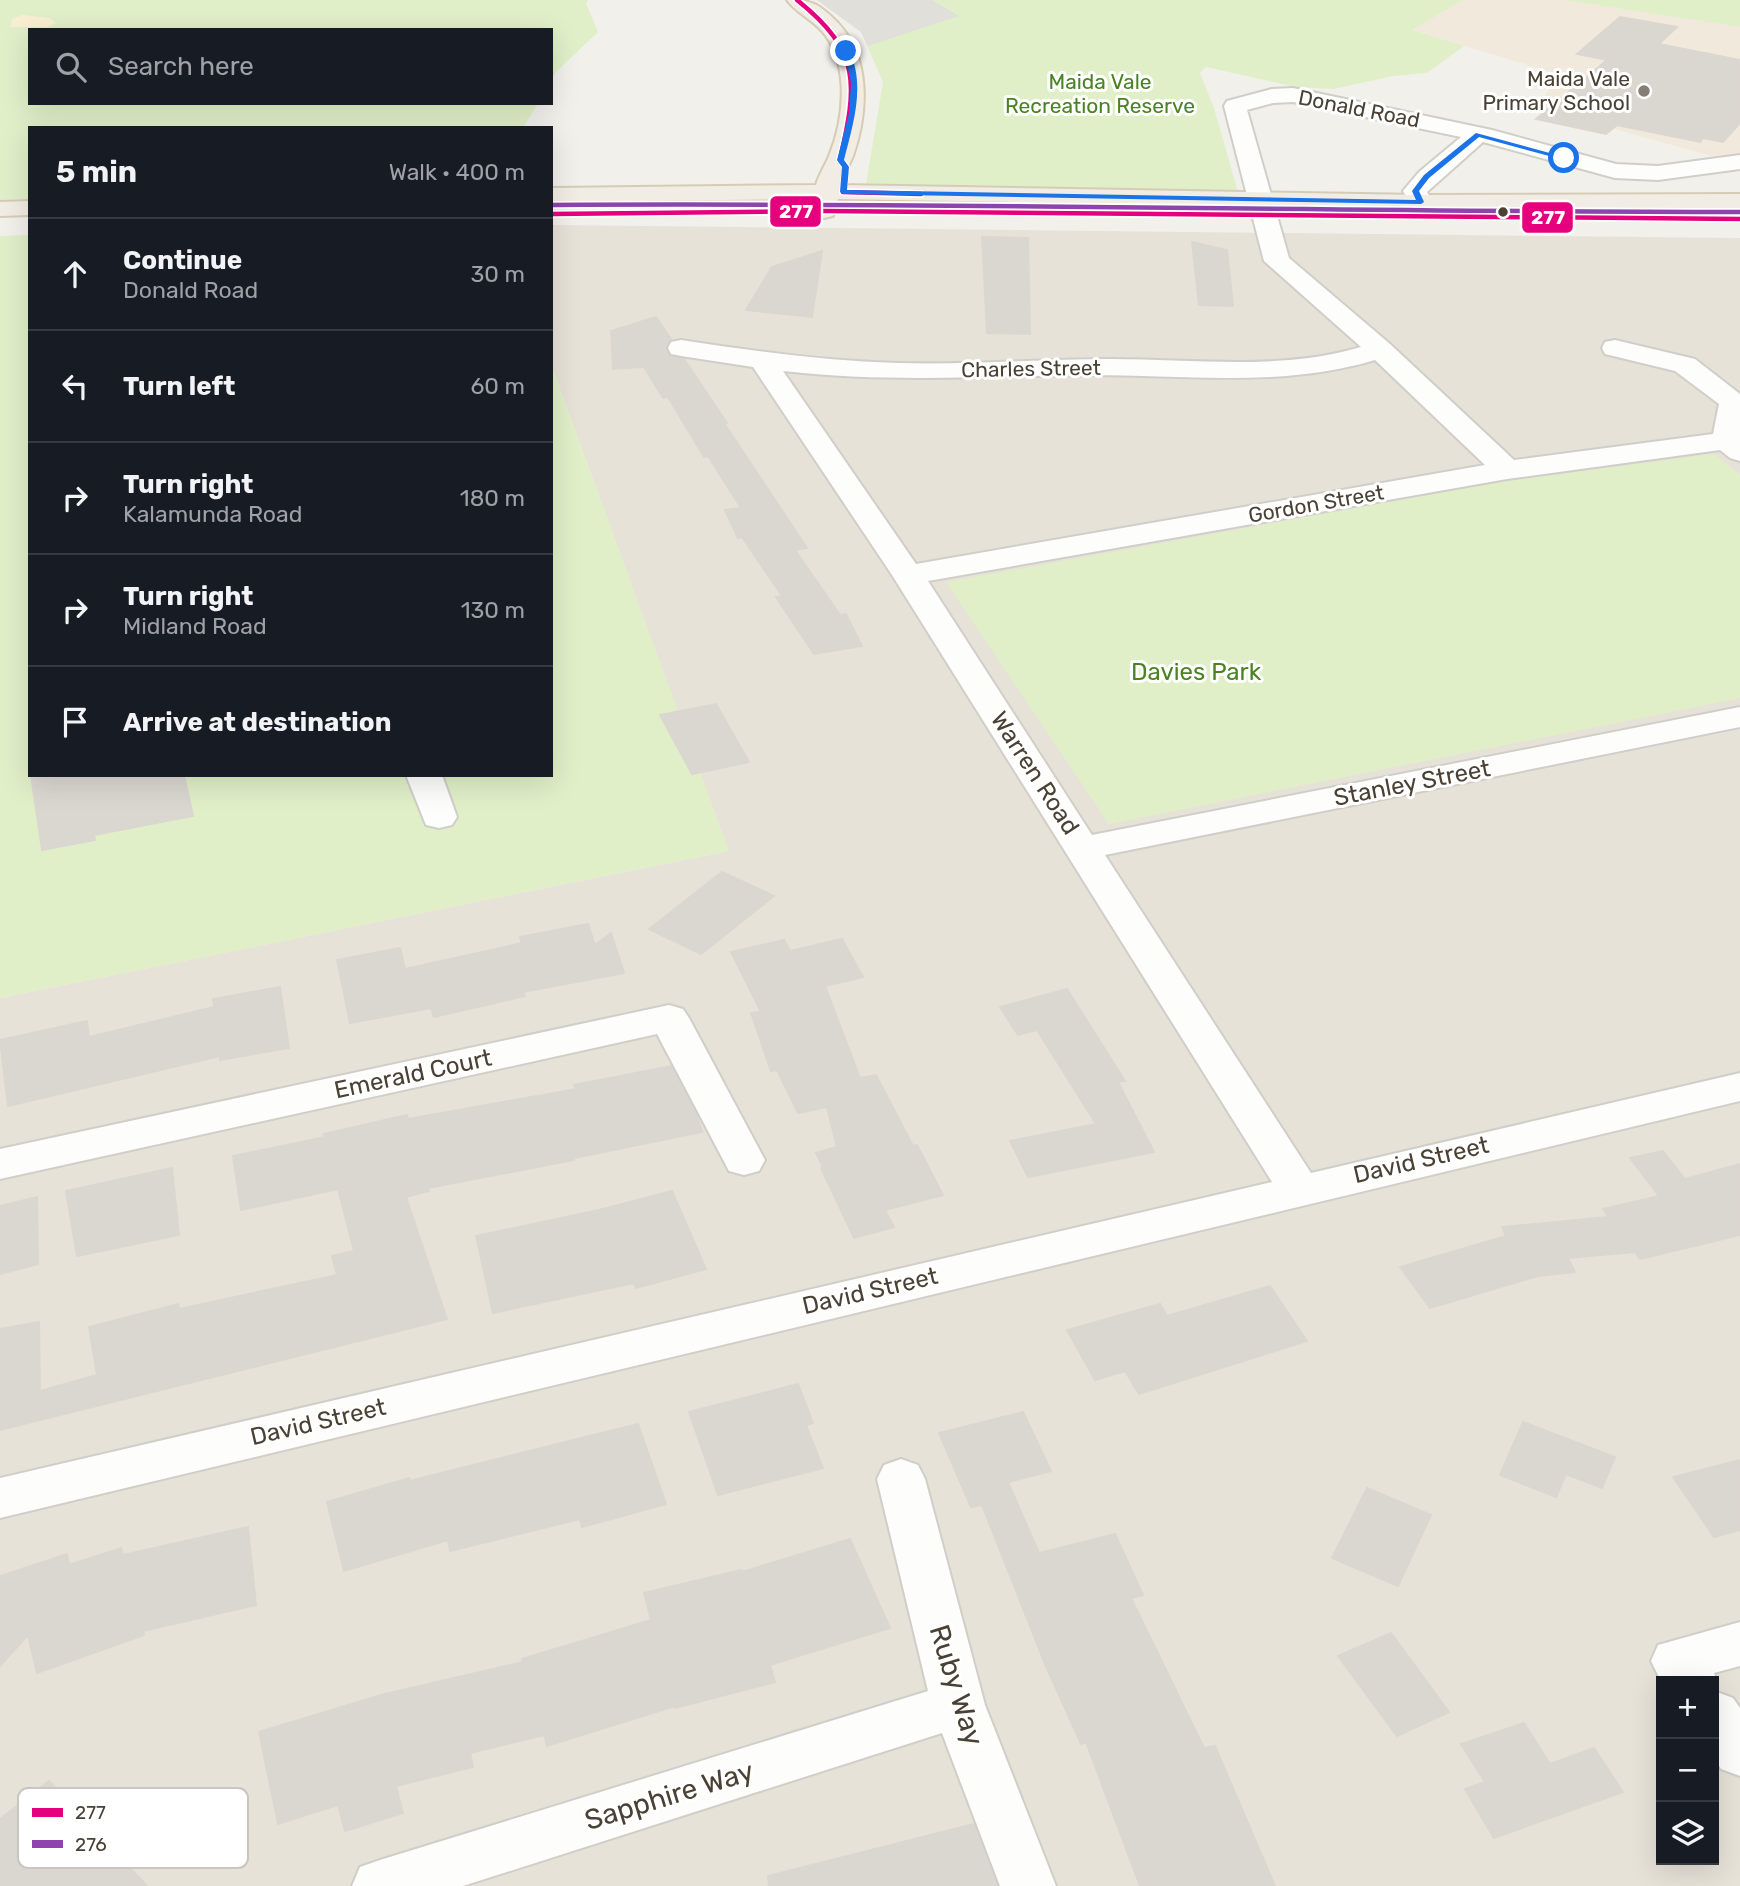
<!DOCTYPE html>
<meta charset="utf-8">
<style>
body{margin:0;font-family:Rubik,sans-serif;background:#242831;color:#f1f3f6}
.controls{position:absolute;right:21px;bottom:21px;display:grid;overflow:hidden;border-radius:0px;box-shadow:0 7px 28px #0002}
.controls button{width:63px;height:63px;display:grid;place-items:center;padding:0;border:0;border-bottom:2px solid #363941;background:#171b24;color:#f1f3f6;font:35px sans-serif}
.stop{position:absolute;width:21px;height:21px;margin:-16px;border:5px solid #1a73e8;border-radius:50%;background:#fff}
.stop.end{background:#1a73e8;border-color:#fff;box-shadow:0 2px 7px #0008}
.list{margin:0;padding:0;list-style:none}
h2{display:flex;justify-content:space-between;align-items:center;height:91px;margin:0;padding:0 28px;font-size:30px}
h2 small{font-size:23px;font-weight:400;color:#9ea1a6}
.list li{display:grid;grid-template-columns:46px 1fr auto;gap:21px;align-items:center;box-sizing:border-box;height:112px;padding:0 28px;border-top:2px solid #363941}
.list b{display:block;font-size:26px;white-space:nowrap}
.list p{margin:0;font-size:23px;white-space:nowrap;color:#9ea1a6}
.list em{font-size:23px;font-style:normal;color:#9ea1a6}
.icon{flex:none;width:38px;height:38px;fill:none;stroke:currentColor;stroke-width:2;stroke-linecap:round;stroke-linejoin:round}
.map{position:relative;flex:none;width:1740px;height:1886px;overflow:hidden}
.search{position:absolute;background:#171b24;box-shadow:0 7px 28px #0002;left:28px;top:28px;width:525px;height:77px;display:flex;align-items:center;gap:18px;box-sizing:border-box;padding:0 24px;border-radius:0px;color:#9ea1a6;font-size:26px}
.panel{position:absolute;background:#171b24;box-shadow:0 7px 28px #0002;left:28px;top:126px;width:525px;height:651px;border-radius:0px}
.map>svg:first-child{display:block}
</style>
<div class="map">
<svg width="1740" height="1886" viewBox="0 0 1740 1886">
<rect width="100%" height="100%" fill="#f2f0eb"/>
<path fill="#e7e2d8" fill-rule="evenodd" d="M551,225L1740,238V1886H0V998L728,851L551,364ZM1661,1681H1714V1860H1661Z"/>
<polygon fill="#f1eadc" points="1463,0 1563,0 1740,27 1740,164 1535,107 1561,75 1411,30"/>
<g fill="#e0efc8">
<polygon points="0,0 588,0 586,3 598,32 556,72 551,80 551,30 30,30 30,103 538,103 523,128 30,128 30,199 0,200"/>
<polygon points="817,0 1463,0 1412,30 1464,46 1427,73 1393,76 1334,89 1296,87 1206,67 1200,73 1214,108 1238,192 866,184 883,82 861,32"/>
<polygon points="1563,0 1740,0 1740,27"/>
<polygon points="30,235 30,775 551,775 551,364 729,851 0,998 0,236"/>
<polygon points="1714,454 1740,475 1740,698 1109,824 946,582 1506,481"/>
</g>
<polygon fill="#f8efd3" points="23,15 50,18 56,23 47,27 11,27 12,19"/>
<polygon fill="#e1dfda" points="817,0 932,0 959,16 868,46 861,32"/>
<g fill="#dad7d1" stroke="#dbd7d0" stroke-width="2">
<polygon points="1620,17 1677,27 1659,44 1740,60 1740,123 1723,142 1703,138 1700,142 1617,125 1606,134 1536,119 1607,60 1577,54"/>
<polygon points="982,237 1028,238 1030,334 987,333"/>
<polygon points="1192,242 1227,250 1233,306 1199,305"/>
<polygon points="822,251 812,317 746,310 772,267"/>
<polygon points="656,317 671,339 666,347 669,355 684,359 727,423 724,423 807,548 795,550 840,615 846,614 862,646 814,654 776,597 782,596 742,537 738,538 725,510 741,508 708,456 704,457 668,397 663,398 644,367 613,369 611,331"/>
<polygon points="716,704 749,762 692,774 660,715"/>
<polygon points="31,775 184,775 193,816 94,835 95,840 42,850"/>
<polygon points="722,872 774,896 701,954 649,929"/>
<polygon points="588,924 595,945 611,933 624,973 523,992 525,996 434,1017 431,1008 350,1023 337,960 400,948 405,969 522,943 520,937"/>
<polygon points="842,939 863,977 825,986 860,1078 876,1075 913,1146 917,1145 943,1195 885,1210 894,1227 854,1238 821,1168 823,1167 816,1153 837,1147 827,1107 798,1113 777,1070 771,1071 751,1013 761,1012 731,952 784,940 790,951"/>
<polygon points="280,987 289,1048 220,1060 220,1056 8,1106 0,1040 87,1021 89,1037 214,1007 213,999"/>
<polygon points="1067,989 1125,1081 1118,1082 1154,1152 1028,1177 1010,1141 1096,1124 1037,1030 1018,1035 1000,1007"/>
<polygon points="671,1066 696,1113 702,1132 574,1158 574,1160 428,1188 429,1191 406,1197 447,1319 0,1430 0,1329 39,1322 40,1391 97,1375 89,1327 178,1304 179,1309 337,1275 332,1256 354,1251 338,1189 241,1210 233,1156 325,1137 324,1134 407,1115 408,1119 576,1089 574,1085"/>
<polygon points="1663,1151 1685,1179 1740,1164 1740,1235 1640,1259 1635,1252 1568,1258 1575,1272 1538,1276 1430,1308 1400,1267 1506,1236 1502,1227 1608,1217 1603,1209 1659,1196 1630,1158"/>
<polygon points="172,1168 179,1235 77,1256 66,1191"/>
<polygon points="672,1191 706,1269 636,1288 634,1283 493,1313 476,1236 599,1210"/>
<polygon points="37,1197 38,1264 0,1274 0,1206"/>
<polygon points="1270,1286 1307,1341 1139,1394 1125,1371 1095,1380 1067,1330 1160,1304 1167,1316"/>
<polygon points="798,1384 813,1423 806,1425 823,1468 718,1495 689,1412"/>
<polygon points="1023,1412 1051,1471 1008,1482 1039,1553 1115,1534 1143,1595 1131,1598 1204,1748 1215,1746 1275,1886 1140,1886 1086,1742 1081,1744 1045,1664 982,1505 971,1507 939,1433"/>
<polygon points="1523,1422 1615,1457 1602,1488 1566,1474 1556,1497 1500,1475"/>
<polygon points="638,1424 666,1504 582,1527 580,1519 450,1551 448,1540 344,1571 327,1502 409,1478 409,1481"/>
<polygon points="1740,1460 1740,1530 1714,1537 1673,1477"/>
<polygon points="1367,1488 1431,1515 1398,1586 1332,1558"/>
<polygon points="248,1527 256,1605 143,1631 144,1635 37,1673 28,1635 0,1666 0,1576 67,1554 69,1565 121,1548 123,1555"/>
<polygon points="850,1539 890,1628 770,1665 775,1682 675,1708 675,1706 547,1746 544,1735 470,1753 473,1767 396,1786 403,1813 345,1831 338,1805 278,1824 259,1732 381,1695 523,1662 522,1659 651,1620 644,1593 741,1570 742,1572"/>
<polygon points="1391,1633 1449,1712 1397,1736 1338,1656"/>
<polygon points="1524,1723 1550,1764 1594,1748 1623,1792 1494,1838 1465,1789 1485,1782 1461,1744"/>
<polygon points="49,1781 147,1886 0,1886 0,1819"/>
<polygon points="974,1824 997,1886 769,1886 768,1876"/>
</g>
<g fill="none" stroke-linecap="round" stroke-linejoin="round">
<defs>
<g id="minor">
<path d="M1293,88L1492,130L1616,164L1658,166L1740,155V169L1658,180L1615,178L1483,142L1427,192L1433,202L1430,207L1421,209L1412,207L1403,191L1419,172L1461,137L1293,102L1273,103L1247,110L1289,258L1390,344L1514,460L1713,434L1719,404L1675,371L1605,354L1602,348L1605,342L1615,340L1695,359L1740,394V461L1730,458L1720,450L1507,479L928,581L1092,835L1740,707V727L1105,855L1311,1173L1740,1073V1101L0,1518V1478L1272,1182L892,575L753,367L681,356L671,354L668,348L671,342L681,340C753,351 825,361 898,363C969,365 1040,359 1111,359C1194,359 1280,371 1361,347L1264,261L1224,106L1227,101L1272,89ZM1375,360L1485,465L916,564L783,371C886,383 987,376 1090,375C1186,375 1281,388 1375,360Z"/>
<polygon points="406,775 442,775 457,817 452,825 439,828 426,825"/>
<polygon points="669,1005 683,1009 689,1018 765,1160 759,1171 744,1175 729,1171 657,1034 0,1179 0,1149"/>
<polygon points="901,1459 918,1465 925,1479 985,1705 1056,1886 1000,1886 942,1733 463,1886 352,1886 360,1867 380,1860 928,1691 877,1479 884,1465"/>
<polygon points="1740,1622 1740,1666 1714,1673 1717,1681 1714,1689 1714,1681 1661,1681 1651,1661 1658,1645"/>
<polygon points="1714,1691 1733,1698 1740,1708 1740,1776 1721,1769 1714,1758"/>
</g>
<g id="major">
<path d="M787,0C813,0 819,4 838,23C871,58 868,113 853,156C849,166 843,174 840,185L1421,195L1740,194V208L1421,209L838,199L833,216L824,218L815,216L812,211L814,199L551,202V188L816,185C819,174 825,166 829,156C844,120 849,69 826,36C816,21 797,14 787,0Z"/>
<polygon points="30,201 30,215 0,216 0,202"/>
</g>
</defs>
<use href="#minor" stroke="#d0cec8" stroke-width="4"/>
<use href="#major" stroke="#d6ccb6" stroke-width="4"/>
<use href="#minor" fill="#fdfdfc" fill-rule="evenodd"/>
<use href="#major" fill="#f1ede4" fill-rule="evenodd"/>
<defs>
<g id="bus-1">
<path d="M797,0C862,52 857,84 840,160L846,167L843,192L921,194"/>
<polyline points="551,214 824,211 1740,219"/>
</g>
<path id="bus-2" d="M551,205C947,202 1344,212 1740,212"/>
</defs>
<use href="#bus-1" stroke="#fff" stroke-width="8"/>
<use href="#bus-2" stroke="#fff" stroke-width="8"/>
<use href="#bus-1" stroke="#e5007d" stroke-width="4.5"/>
<use href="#bus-2" stroke="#8e44ad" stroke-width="4.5"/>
</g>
<path fill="#1a73e8" d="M844,50H849C866,85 853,124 844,160L849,167L847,190L1416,200L1412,191L1424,175L1476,133L1568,158L1564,160L1479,137L1429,178L1419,191L1424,202L1421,204L843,194L840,192L842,167L837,160L849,113L851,83Z"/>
<circle fill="#857e75" stroke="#fff" stroke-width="2.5" cx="1644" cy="91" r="7"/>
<circle fill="#4a4135" stroke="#fff" stroke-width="2.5" cx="1503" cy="212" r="6"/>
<g text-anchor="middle" stroke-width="6" stroke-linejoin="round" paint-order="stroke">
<g font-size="21" fill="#4a4135" stroke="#fff" text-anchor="end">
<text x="1630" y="86">Maida Vale<tspan x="1630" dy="24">Primary School</tspan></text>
</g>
<g font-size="21" fill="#498322" stroke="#fff">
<text x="1100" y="89">Maida Vale<tspan x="1100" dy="24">Recreation Reserve</tspan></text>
</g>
<g font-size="21" fill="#4a4135" stroke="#fff">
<text transform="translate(1359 109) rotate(11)" y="7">Donald Road</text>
<text transform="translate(1031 369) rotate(-1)" y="7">Charles Street</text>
<text transform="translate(1316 504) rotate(-10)" y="7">Gordon Street</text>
</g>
<g font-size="24" fill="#498322" stroke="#fff">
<text x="1196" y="680">Davies Park</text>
</g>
<g font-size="24" fill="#4a4135" stroke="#fff">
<text transform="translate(1035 773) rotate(57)" y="8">Warren Road</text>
<text transform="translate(1412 783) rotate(-11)" y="8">Stanley Street</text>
<text transform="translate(413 1074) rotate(-12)" y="8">Emerald Court</text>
<text transform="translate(1421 1160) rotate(-13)" y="8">David Street</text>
<text transform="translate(870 1291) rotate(-13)" y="8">David Street</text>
<text transform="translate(318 1422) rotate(-13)" y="8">David Street</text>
</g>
<g font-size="28" fill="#4a4135" stroke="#fff">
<text transform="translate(957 1685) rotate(73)" y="10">Ruby Way</text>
<text transform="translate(669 1795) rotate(-17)" y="10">Sapphire Way</text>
</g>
</g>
<rect x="18" y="1788" width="230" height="80" rx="10" fill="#fff" stroke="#c9c6c2" stroke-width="2"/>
<rect x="32" y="1808" width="31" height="9" fill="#e5007d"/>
<rect x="32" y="1840" width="31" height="8" fill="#8e44ad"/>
<g font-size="19" fill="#4a4135">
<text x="75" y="1819">277</text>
<text x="75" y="1851">276</text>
</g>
<g stroke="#fff" stroke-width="2.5">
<rect x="769" y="195" width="53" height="33" rx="7" fill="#e5007d"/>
<rect x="1521" y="201" width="53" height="33" rx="7" fill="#e5007d"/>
</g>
<g font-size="19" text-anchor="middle" font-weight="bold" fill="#fff">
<text x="796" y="218">277</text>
<text x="1548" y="224">277</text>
</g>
</svg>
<div class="controls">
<button>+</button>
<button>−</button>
<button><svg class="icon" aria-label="layers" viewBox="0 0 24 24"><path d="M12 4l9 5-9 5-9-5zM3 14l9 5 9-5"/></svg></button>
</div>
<div class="stop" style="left:1564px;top:158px"></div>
<div class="stop end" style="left:846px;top:51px"></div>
<div class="search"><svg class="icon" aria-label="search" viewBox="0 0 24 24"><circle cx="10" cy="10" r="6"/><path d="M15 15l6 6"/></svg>Search here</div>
<section class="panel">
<h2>5 min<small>Walk · 400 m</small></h2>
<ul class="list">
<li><svg class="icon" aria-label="ahead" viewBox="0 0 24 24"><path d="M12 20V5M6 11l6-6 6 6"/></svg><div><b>Continue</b><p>Donald Road</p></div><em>30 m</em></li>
<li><svg class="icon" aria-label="left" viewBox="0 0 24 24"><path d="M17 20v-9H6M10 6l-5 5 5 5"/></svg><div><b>Turn left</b></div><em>60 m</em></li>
<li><svg class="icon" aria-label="right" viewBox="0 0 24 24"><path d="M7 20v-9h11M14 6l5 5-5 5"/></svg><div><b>Turn right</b><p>Kalamunda Road</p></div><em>180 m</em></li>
<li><svg class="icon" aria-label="right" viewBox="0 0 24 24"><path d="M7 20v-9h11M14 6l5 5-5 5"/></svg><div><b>Turn right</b><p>Midland Road</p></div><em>130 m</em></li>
<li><svg class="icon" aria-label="arrive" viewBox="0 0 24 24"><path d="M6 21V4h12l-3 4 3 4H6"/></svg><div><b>Arrive at destination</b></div></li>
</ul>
</section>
</div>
